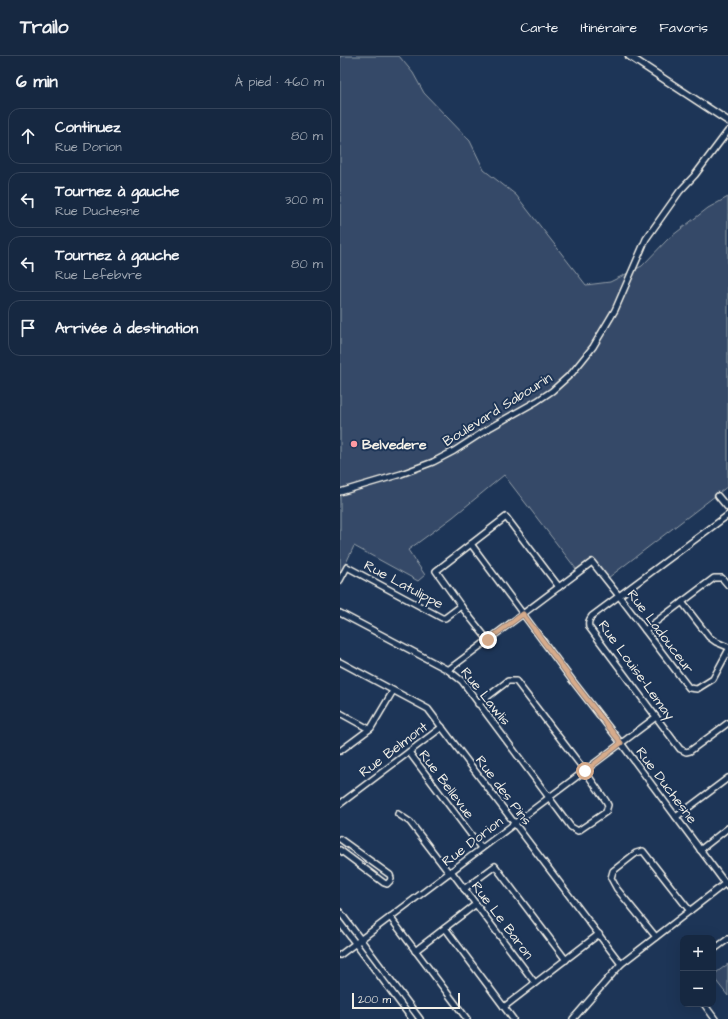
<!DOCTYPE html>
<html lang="fr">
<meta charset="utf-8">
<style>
body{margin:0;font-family:"Architects Daughter",sans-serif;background:#23344c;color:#f1f3f6}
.controls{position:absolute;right:12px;bottom:12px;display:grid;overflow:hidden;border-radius:8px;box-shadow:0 4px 16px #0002}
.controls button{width:36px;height:36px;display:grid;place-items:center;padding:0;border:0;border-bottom:1px solid #35445a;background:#162841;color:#f1f3f6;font:20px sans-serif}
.scale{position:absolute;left:12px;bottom:10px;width:108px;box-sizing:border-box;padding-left:4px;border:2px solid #f4f1e8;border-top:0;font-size:11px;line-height:14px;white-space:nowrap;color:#f4f1e8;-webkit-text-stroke:3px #1d3557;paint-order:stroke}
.stop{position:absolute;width:12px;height:12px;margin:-9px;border:3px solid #d6ab8b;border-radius:50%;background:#fff}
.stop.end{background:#d6ab8b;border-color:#fff;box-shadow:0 1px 4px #0008}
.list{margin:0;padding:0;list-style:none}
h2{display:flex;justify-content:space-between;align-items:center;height:52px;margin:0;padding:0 16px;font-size:17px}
h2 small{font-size:13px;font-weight:400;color:#9ea6b1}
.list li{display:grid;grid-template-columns:26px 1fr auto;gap:12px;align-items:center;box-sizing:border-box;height:56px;margin:0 8px 8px;padding:0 8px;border:1px solid #35445a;border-radius:12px}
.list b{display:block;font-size:15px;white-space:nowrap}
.list p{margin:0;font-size:13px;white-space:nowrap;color:#9ea6b1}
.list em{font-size:13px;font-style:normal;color:#9ea6b1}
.icon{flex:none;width:22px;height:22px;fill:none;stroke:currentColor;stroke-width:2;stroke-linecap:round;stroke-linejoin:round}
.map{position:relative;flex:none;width:388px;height:963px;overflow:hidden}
header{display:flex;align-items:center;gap:24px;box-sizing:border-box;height:56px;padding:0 20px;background:#162841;border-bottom:1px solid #35445a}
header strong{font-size:19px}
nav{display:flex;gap:22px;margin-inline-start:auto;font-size:14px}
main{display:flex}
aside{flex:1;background:#162841}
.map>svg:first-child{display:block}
</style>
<header>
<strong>Trailo</strong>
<nav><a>Carte</a><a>Itinéraire</a><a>Favoris</a></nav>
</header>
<main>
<aside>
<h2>6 min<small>À pied · 460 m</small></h2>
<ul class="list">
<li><svg class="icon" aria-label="ahead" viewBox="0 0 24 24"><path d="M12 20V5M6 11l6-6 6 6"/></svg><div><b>Continuez</b><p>Rue Dorion</p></div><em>80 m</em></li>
<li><svg class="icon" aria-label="left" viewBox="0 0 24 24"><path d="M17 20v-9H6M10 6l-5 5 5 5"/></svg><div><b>Tournez à gauche</b><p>Rue Duchesne</p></div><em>300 m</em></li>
<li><svg class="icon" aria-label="left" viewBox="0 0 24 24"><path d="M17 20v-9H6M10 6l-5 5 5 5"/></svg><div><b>Tournez à gauche</b><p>Rue Lefebvre</p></div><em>80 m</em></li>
<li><svg class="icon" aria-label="arrive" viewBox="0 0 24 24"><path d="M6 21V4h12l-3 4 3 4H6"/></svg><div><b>Arrivée à destination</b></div></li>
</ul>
</aside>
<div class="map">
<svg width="388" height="963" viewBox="0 0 388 963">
<rect width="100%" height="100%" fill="#1d3557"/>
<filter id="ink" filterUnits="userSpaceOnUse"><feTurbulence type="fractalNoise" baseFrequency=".025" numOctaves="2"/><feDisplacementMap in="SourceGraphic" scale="8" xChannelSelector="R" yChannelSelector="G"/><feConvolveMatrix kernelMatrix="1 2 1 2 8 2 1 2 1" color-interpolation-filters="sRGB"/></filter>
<g filter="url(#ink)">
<g fill="#354a67" stroke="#949ea8">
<polygon points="0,0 59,0 73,17 84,37 130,85 144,114 176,139 246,229 270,226 302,210 328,183 368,152 388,141 388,430 268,522 256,506 240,518 164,419 113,461 68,494 85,519 78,525 14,490 6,507 0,518"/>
<polygon points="388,908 388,940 373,921 373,919"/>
</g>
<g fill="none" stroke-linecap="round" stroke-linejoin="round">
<defs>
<g id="minor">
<polyline points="0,436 61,418 93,406 114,395 151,371 197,345 212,335 232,317 253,291 275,254 306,183 340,135 355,119 388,75"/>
<polyline points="378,440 388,452"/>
<path d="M388,459L252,560C249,564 248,566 249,571L340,693L346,696L350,695L388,667"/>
<polyline points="131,488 232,624 281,687 388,831"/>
<polyline points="0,524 7,511 102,562 105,562 121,550"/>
<polyline points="342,546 369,581 376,586 388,591"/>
<polyline points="0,557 108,614 122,625 231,771 238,775 266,756 268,749 266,745 245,715 176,625 168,625 138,648"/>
<polyline points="305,574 374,522 382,522 388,529"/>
<polyline points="148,584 121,550 96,515 166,461 219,531"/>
<polyline points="0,606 88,653 281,908"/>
<polyline points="108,614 252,506 279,540 349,632 357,633 373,623 388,595"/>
<polyline points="0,657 29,673"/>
<polyline points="0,695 31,672 53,635"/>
<polyline points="69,696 141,792"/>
<polyline points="0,748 102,671"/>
<polyline points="58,758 70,766 109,817"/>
<polyline points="336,761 388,722"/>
<polyline points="0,783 50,819 51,822 50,825 47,828 44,827 0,794"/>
<polyline points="360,794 388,772"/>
<polyline points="111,815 195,927"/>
<polyline points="124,833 155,810 226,904"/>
<polyline points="0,856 80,963"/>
<polyline points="50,861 127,963"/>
<polyline points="0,867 72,963"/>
<polyline points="105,872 173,963"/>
<polyline points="316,881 277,833 271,822 273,815 296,797 303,795 350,855"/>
<polyline points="373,894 388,883"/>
<polyline points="75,895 136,848"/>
<polyline points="0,899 316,661"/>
<polyline points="364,948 375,963"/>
<polyline points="164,951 259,878"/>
<polyline points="233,963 281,908 387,826"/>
</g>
<polyline id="major" points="289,0 388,65"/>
</defs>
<use href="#minor" stroke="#f4f1e8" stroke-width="8"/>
<use href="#major" stroke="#f4f1e8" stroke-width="9"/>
<use href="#minor" stroke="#1d3557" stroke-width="5"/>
<use href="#major" stroke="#1d3557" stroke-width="6"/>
</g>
</g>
<g fill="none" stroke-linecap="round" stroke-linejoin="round" filter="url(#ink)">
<polyline stroke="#d6ab8b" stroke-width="5" points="148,584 183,558 232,624 281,687 245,715"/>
</g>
<circle fill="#ff9aa2" stroke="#1d3557" stroke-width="1.5" cx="14" cy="388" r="4"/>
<g text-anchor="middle" stroke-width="4" stroke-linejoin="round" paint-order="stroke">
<g font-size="14" fill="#f4f1e8" stroke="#1d3557">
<text transform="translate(157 353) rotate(-32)" y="5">Boulevard Sabourin</text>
<text transform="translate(64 528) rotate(28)" y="5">Rue Latulippe</text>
<text transform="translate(321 575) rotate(53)" y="5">Rue Ladouceur</text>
<text transform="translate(297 614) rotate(54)" y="5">Rue Louise-Lemay</text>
<text transform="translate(146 640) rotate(51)" y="5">Rue Lawlis</text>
<text transform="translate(53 693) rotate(-37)" y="5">Rue Belmont</text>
<text transform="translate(107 728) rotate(53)" y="5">Rue Bellevue</text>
<text transform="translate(327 729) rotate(53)" y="5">Rue Duchesne</text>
<text transform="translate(164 734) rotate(53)" y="5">Rue des Pins</text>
<text transform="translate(132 785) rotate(-37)" y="5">Rue Dorion</text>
<text transform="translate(163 864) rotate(53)" y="5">Rue Le Baron</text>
</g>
<g font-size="14" font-weight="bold" fill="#f4f1e8" stroke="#1d3557" text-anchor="start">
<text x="22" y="393">Belvedere</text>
</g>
</g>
</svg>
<div class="controls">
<button>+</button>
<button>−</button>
</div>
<div class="scale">200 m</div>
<div class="stop" style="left:245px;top:715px"></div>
<div class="stop end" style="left:148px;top:584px"></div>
</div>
</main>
